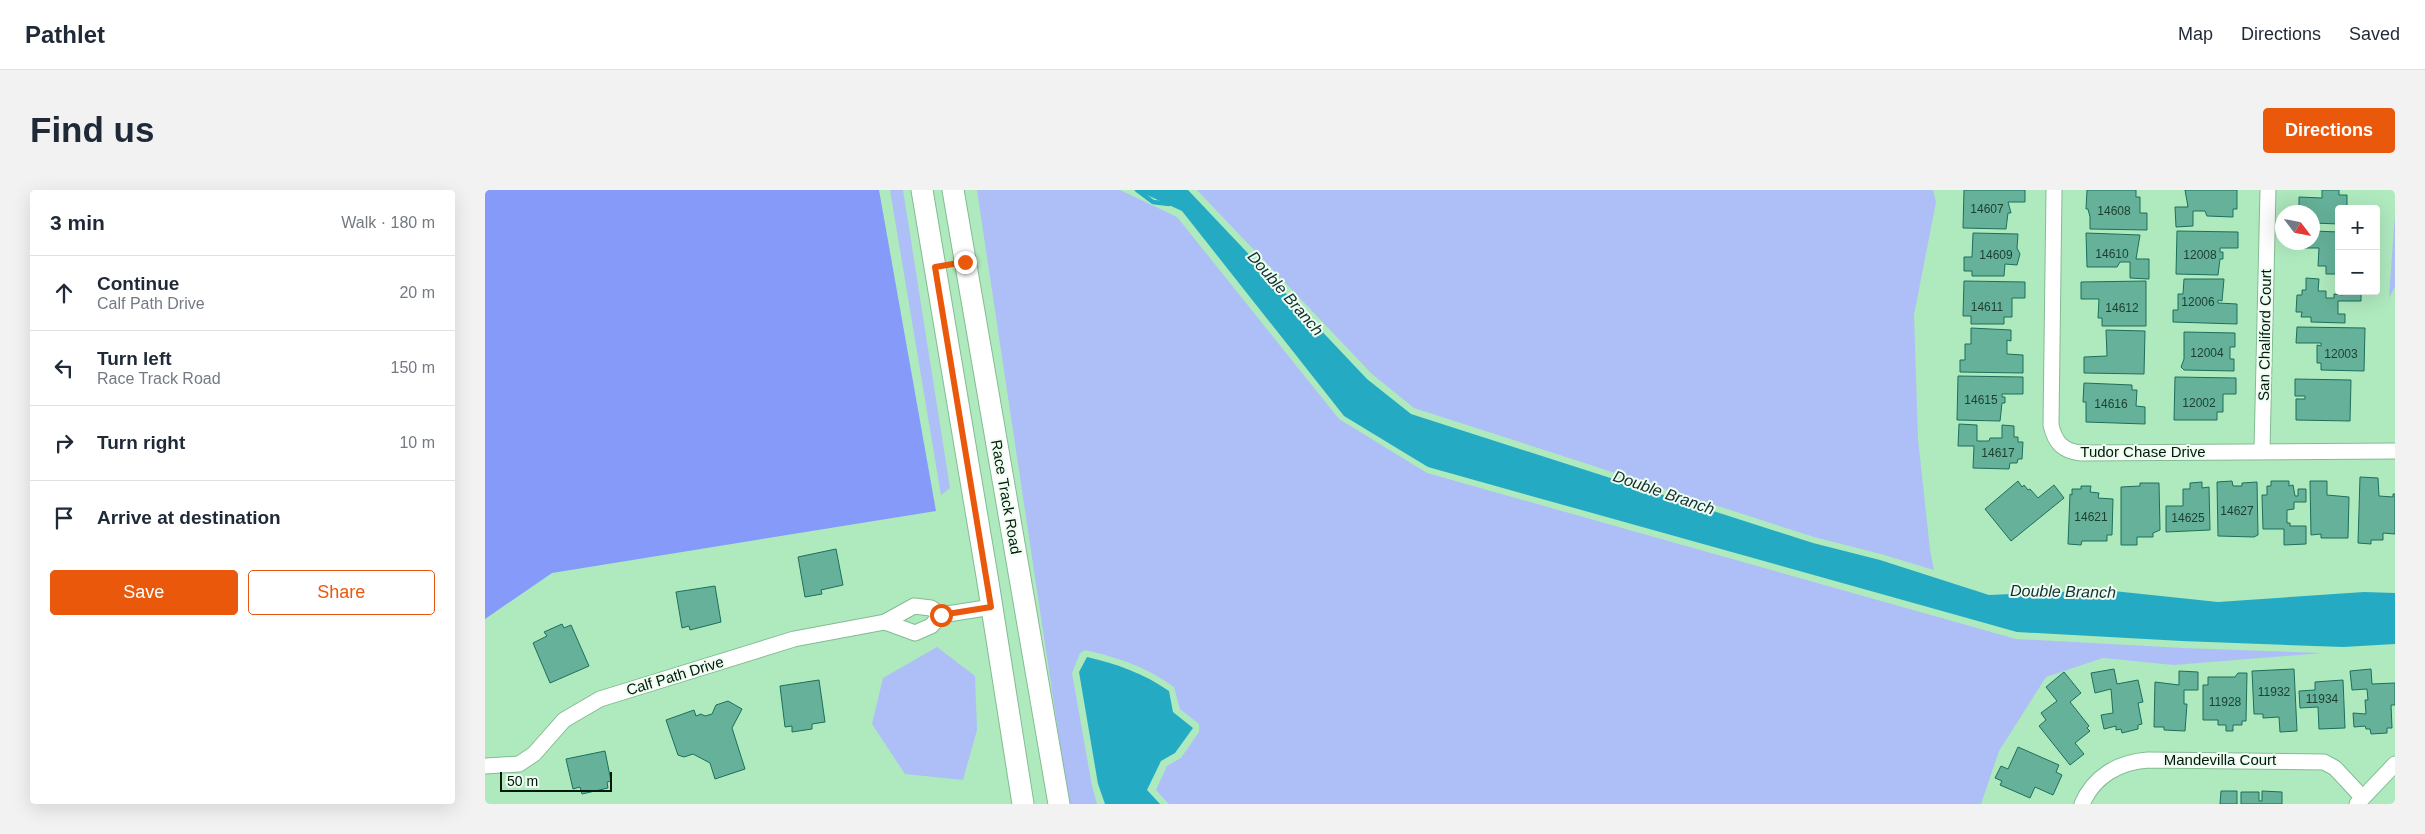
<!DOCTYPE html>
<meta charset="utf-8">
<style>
body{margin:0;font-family:Helvetica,sans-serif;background:#f2f2f3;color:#1f2937}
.controls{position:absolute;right:15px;top:15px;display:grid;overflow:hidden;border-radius:5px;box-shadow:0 5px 20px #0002}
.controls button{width:45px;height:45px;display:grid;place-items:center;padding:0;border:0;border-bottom:1px solid #e0e1e3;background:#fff;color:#1f2937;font:25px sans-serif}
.compass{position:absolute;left:1790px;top:15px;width:45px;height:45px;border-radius:50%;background:#fff;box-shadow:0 5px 20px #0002;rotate:122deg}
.scale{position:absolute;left:15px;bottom:12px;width:112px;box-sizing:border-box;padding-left:5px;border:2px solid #04190b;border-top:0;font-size:14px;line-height:18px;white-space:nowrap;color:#04190b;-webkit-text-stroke:4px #edfef1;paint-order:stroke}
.stop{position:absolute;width:15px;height:15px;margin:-11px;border:4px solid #ea580c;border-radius:50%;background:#fff}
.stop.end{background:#ea580c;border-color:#fff;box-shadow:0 1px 5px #0008}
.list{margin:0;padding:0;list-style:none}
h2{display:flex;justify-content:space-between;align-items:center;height:65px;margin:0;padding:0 20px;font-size:21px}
h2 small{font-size:16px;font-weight:400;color:#747a83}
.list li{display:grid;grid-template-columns:32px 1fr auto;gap:15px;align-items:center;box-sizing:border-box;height:75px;padding:0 20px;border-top:1px solid #e0e1e3}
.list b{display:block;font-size:19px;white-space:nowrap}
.list p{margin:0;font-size:16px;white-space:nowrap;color:#747a83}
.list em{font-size:16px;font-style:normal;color:#747a83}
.actions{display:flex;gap:10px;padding:15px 20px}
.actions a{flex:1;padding:11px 0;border:1px solid #ea580c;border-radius:5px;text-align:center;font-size:18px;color:#ea580c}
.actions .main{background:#ea580c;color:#fff}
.icon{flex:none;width:28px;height:28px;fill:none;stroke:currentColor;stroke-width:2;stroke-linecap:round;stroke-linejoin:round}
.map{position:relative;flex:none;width:1910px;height:614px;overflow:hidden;border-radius:5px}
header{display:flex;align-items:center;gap:30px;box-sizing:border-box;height:70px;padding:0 25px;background:#fff;border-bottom:1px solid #e0e1e3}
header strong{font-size:24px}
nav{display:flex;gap:28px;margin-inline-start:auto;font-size:18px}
.intro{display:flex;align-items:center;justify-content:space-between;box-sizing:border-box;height:120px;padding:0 30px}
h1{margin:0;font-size:35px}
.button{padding:12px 22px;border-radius:5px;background:#ea580c;color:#fff;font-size:18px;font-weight:700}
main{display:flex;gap:30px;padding:0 30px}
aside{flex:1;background:#fff;border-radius:5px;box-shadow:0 5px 20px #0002}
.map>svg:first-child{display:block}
</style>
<header>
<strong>Pathlet</strong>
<nav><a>Map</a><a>Directions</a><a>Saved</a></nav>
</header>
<div class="intro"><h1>Find us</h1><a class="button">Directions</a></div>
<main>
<aside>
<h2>3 min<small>Walk · 180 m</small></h2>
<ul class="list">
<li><svg class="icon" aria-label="ahead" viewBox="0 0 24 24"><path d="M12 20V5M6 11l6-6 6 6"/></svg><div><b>Continue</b><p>Calf Path Drive</p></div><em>20 m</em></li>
<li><svg class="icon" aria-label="left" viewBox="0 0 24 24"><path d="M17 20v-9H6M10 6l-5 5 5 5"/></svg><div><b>Turn left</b><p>Race Track Road</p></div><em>150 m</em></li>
<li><svg class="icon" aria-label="right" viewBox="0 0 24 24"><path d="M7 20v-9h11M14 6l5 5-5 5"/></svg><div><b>Turn right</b></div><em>10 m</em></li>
<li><svg class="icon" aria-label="arrive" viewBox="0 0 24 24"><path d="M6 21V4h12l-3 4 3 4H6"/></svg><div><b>Arrive at destination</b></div></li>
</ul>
<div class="actions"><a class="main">Save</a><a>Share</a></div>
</aside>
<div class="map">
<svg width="1910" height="614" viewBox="0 0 1910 614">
<rect width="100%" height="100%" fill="#afe9be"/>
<g fill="#aebef7">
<polygon points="405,0 418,0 465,298 456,305"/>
<path d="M492,0H635L692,27L854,229L942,283L1531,449L1698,458L1838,463L1689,475L1618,468L1561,487L1514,561L1496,614H684L671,600L682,576L696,568L714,542V534L695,519L689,497C660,476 634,468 600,460L595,463L587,483L607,596L612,614H584Z"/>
<polygon points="712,0 1448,0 1451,12 1429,125 1433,249 1445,360 1449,380 1396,364 1329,347 929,218 887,184"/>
<polygon points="1910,24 1910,97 1904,108"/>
<polygon points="452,457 490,486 492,540 478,590 420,584 387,534 398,488"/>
</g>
<polygon fill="#859af9" points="0,0 394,0 451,321 67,383 0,429"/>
<g fill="#24abc3">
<polygon points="651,0 703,0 882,189 926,224 1328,353 1395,370 1504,405 1619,400 1733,412 1879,402 1910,403 1910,454 1858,457 1697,451 1532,442 943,277 859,226 697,21"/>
<path d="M602,467C632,474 658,483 684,501L688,522L708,538L690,563L676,571L662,600L675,614H620L613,594L594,482Z"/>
</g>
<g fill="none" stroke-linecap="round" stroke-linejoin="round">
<polyline stroke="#24abc3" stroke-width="4.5" points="652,0 668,12 684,14"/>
</g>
<g fill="#65b19a" stroke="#1d6f5b">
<polygon points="1479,0 1540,0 1540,12 1523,12 1526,23 1523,23 1521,39 1478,38"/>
<polygon points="1602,0 1651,0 1651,7 1655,7 1655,23 1662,23 1662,40 1605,39 1605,27 1603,19 1601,19"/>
<polygon points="1700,0 1752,0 1752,19 1748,19 1748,27 1722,26 1720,21 1708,21 1708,36 1691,37 1690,17 1703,17"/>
<polygon points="1837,0 1854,0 1854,5 1862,5 1862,19 1854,19 1854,34 1828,33 1828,22 1814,22 1814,7 1837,8"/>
<polygon points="1692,41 1753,42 1753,58 1735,58 1735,62 1738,62 1738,69 1735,69 1733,85 1691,84"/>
<polygon points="1828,41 1854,42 1854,84 1841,84 1841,76 1833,76 1834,58 1812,58 1812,52 1828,52"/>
<polygon points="1488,43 1533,44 1532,58 1535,64 1532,75 1520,74 1519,86 1487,86 1487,81 1479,81 1479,67 1487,67"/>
<polygon points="1601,43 1655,45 1651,69 1664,69 1664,89 1645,88 1645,72 1635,72 1632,77 1602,77"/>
<polygon points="1821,88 1834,89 1833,101 1841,101 1841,108 1849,108 1849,104 1858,105 1858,101 1876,101 1876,111 1853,111 1853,124 1860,124 1860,133 1826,132 1826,127 1816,127 1817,122 1811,122 1812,105 1817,105 1817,100 1821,100"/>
<polygon points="1699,89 1739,89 1737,111 1733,110 1733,113 1752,114 1752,134 1688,132 1688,120 1693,120 1693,104 1698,104"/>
<polygon points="1479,91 1540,92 1540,108 1527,108 1527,127 1519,127 1519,134 1486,134 1486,126 1478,126"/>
<polygon points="1661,91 1661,136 1617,136 1617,128 1613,128 1614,109 1596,109 1596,92"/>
<polygon points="1812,137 1880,138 1879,181 1836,180 1836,173 1832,173 1832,155 1836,156 1836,153 1811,153"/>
<polygon points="1486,138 1526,140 1526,151 1522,150 1522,164 1538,165 1538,183 1475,182 1475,170 1480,170 1480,154 1486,154"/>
<polygon points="1621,140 1660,141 1659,184 1599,183 1599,167 1622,166"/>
<polygon points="1699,142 1750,143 1750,157 1745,157 1745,169 1749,169 1749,181 1699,180 1696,177 1699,169"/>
<polygon points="1473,186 1538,187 1538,204 1517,204 1517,207 1520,207 1520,213 1517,213 1515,231 1472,230"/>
<polygon points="1690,187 1751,188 1751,204 1738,204 1738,222 1732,222 1732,230 1689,230"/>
<polygon points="1810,189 1866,190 1865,231 1811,230 1811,209 1820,209 1820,206 1810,206"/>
<polygon points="1599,193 1647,195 1647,200 1652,200 1651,216 1660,217 1660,234 1601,232 1601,212 1598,212"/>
<polygon points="1474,234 1492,235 1492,251 1504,251 1505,248 1517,248 1517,235 1529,236 1529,247 1533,247 1533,252 1538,252 1537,269 1533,269 1532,273 1525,273 1524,279 1488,278 1489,256 1473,256"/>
<polygon points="1875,287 1893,288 1894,306 1908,307 1908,304 1910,304 1910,344 1898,343 1898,350 1886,350 1886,354 1873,353"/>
<polygon points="1533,291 1537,297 1539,295 1543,300 1545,299 1553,308 1569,295 1579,308 1526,351 1500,319"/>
<polygon points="1747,291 1748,296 1757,296 1757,293 1772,292 1773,345 1769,347 1733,346 1732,292"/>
<polygon points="1786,291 1804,291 1804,296 1808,295 1810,306 1813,306 1813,299 1821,299 1821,312 1809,312 1809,319 1802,320 1802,333 1805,333 1805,336 1821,336 1821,354 1799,355 1799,339 1778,339 1777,305 1782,305 1782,296 1786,296"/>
<polygon points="1825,291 1842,291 1842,305 1864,307 1863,348 1836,348 1836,344 1826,345"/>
<polygon points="1717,292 1717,298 1724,297 1725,340 1681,342 1681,316 1698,316 1698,299 1705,299 1705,293"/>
<polygon points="1655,293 1674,293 1675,340 1668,343 1668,347 1652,347 1652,355 1636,355 1636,297 1655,296"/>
<polygon points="1596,296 1606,296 1605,302 1614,303 1613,308 1628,309 1627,345 1622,345 1622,351 1597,351 1596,355 1583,354 1585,304 1587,305 1587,299 1596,299"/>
<polygon points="351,359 358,395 336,400 337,404 320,407 313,367"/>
<polygon points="230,396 236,432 205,440 204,436 197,438 191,402"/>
<polygon points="77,434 79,438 86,435 104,476 65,493 48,453 62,446 59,442"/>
<polygon points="1629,479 1632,494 1653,490 1658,512 1653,513 1657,534 1653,535 1653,539 1637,543 1636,539 1631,540 1631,536 1619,539 1616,525 1628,523 1626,499 1610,503 1606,483"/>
<polygon points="1809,479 1812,541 1795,542 1794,527 1778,528 1778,524 1769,524 1767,481"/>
<polygon points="1886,479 1887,494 1910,493 1910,515 1906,515 1907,538 1902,538 1902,543 1886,544 1885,539 1881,539 1880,536 1869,537 1868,523 1881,524 1880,510 1883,510 1882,499 1867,500 1865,481"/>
<polygon points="1694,481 1713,482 1713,500 1699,500 1699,514 1702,514 1700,541 1679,540 1679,537 1669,537 1670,492 1694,495"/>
<polygon points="1579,482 1596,503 1585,512 1604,536 1602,538 1605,541 1590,553 1599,564 1585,575 1554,536 1561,530 1556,523 1572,511 1561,497"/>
<polygon points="1753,483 1762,483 1761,531 1757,531 1757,535 1748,535 1748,541 1741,541 1741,535 1733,535 1733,530 1718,530 1718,495 1723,495 1723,487 1750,487"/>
<polygon points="334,490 340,532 327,534 327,539 307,542 307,536 300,537 295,496"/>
<polygon points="1858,490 1860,538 1834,539 1833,517 1815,518 1814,501 1830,500 1830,492"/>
<polygon points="243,511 257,519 247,538 260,579 230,589 225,573 208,564 199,567 193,565 181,530 209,520 211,526 216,524 220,526 227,524 231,515"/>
<polygon points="1533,557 1574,575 1571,582 1577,585 1568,605 1550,597 1545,608 1515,595 1517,591 1510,588 1516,576 1523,579"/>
<polygon points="120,561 126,591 122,592 123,598 97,604 95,597 88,599 81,569"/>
<polygon points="1736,601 1752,601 1752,614 1735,614"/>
<polygon points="1777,601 1797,602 1797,614 1756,614 1756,602 1774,602 1774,611 1777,611"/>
</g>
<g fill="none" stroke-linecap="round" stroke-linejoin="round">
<defs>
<g id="street">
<path d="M1569,0L1566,235C1570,253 1578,261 1596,263L1910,261"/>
<polyline points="1777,260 1783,0"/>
<polyline points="400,432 430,443 446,436 456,425 507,417"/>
<polyline points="0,576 34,574 49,564 79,530 115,509 309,449 400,432 429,416 446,418 456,425"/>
<path d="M1597,614C1609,586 1634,572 1663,570L1839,572L1850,578L1877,607"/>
<polyline points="1872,614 1910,574"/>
</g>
<g id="secondary">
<polyline points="437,0 502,386 538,614"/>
<polyline points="468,0 574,614"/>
</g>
</defs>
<use href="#street" stroke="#83bc93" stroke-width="17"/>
<use href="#secondary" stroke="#83bc93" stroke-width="23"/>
<use href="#street" stroke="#fff" stroke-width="15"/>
<use href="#secondary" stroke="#fff" stroke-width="21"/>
</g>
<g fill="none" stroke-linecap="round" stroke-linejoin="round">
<polyline stroke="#ea580c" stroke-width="6" points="456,425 506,417 450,77 480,72"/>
</g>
<g text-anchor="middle" stroke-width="4" stroke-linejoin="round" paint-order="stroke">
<g font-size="12" fill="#1c3f2f">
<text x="1502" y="23">14607</text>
<text x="1629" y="25">14608</text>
<text x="1627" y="68">14610</text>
<text x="1511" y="69">14609</text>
<text x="1715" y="69">12008</text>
<text x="1713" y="116">12006</text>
<text x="1502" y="121">14611</text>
<text x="1637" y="122">14612</text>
<text x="1722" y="167">12004</text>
<text x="1856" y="168">12003</text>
<text x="1496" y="214">14615</text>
<text x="1714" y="217">12002</text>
<text x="1626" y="218">14616</text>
<text x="1513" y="267">14617</text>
<text x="1752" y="325">14627</text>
<text x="1606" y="331">14621</text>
<text x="1703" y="332">14625</text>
<text x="1789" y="506">11932</text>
<text x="1837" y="513">11934</text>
<text x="1740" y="516">11928</text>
</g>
<g font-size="15" fill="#04190b" stroke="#edfef1">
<text transform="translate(1780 145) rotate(-89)" y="5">San Chaliford Court</text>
<text x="1658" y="267">Tudor Chase Drive</text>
<text transform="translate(521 307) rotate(80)" y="5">Race Track Road</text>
<text transform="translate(190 486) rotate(-17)" y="5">Calf Path Drive</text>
<text x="1735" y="575">Mandevilla Court</text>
</g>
<g font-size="16" font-style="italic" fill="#142e34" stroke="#edfef1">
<text transform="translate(801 103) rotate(49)" y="6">Double Branch</text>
<text transform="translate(1179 302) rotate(19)" y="6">Double Branch</text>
<text transform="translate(1578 401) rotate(1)" y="6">Double Branch</text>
</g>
</g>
</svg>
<div class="controls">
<button>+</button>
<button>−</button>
</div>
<svg class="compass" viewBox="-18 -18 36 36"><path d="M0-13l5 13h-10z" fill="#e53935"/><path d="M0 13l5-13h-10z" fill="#747a83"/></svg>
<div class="scale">50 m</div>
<div class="stop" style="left:456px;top:425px"></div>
<div class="stop end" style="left:480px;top:72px"></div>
</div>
</main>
